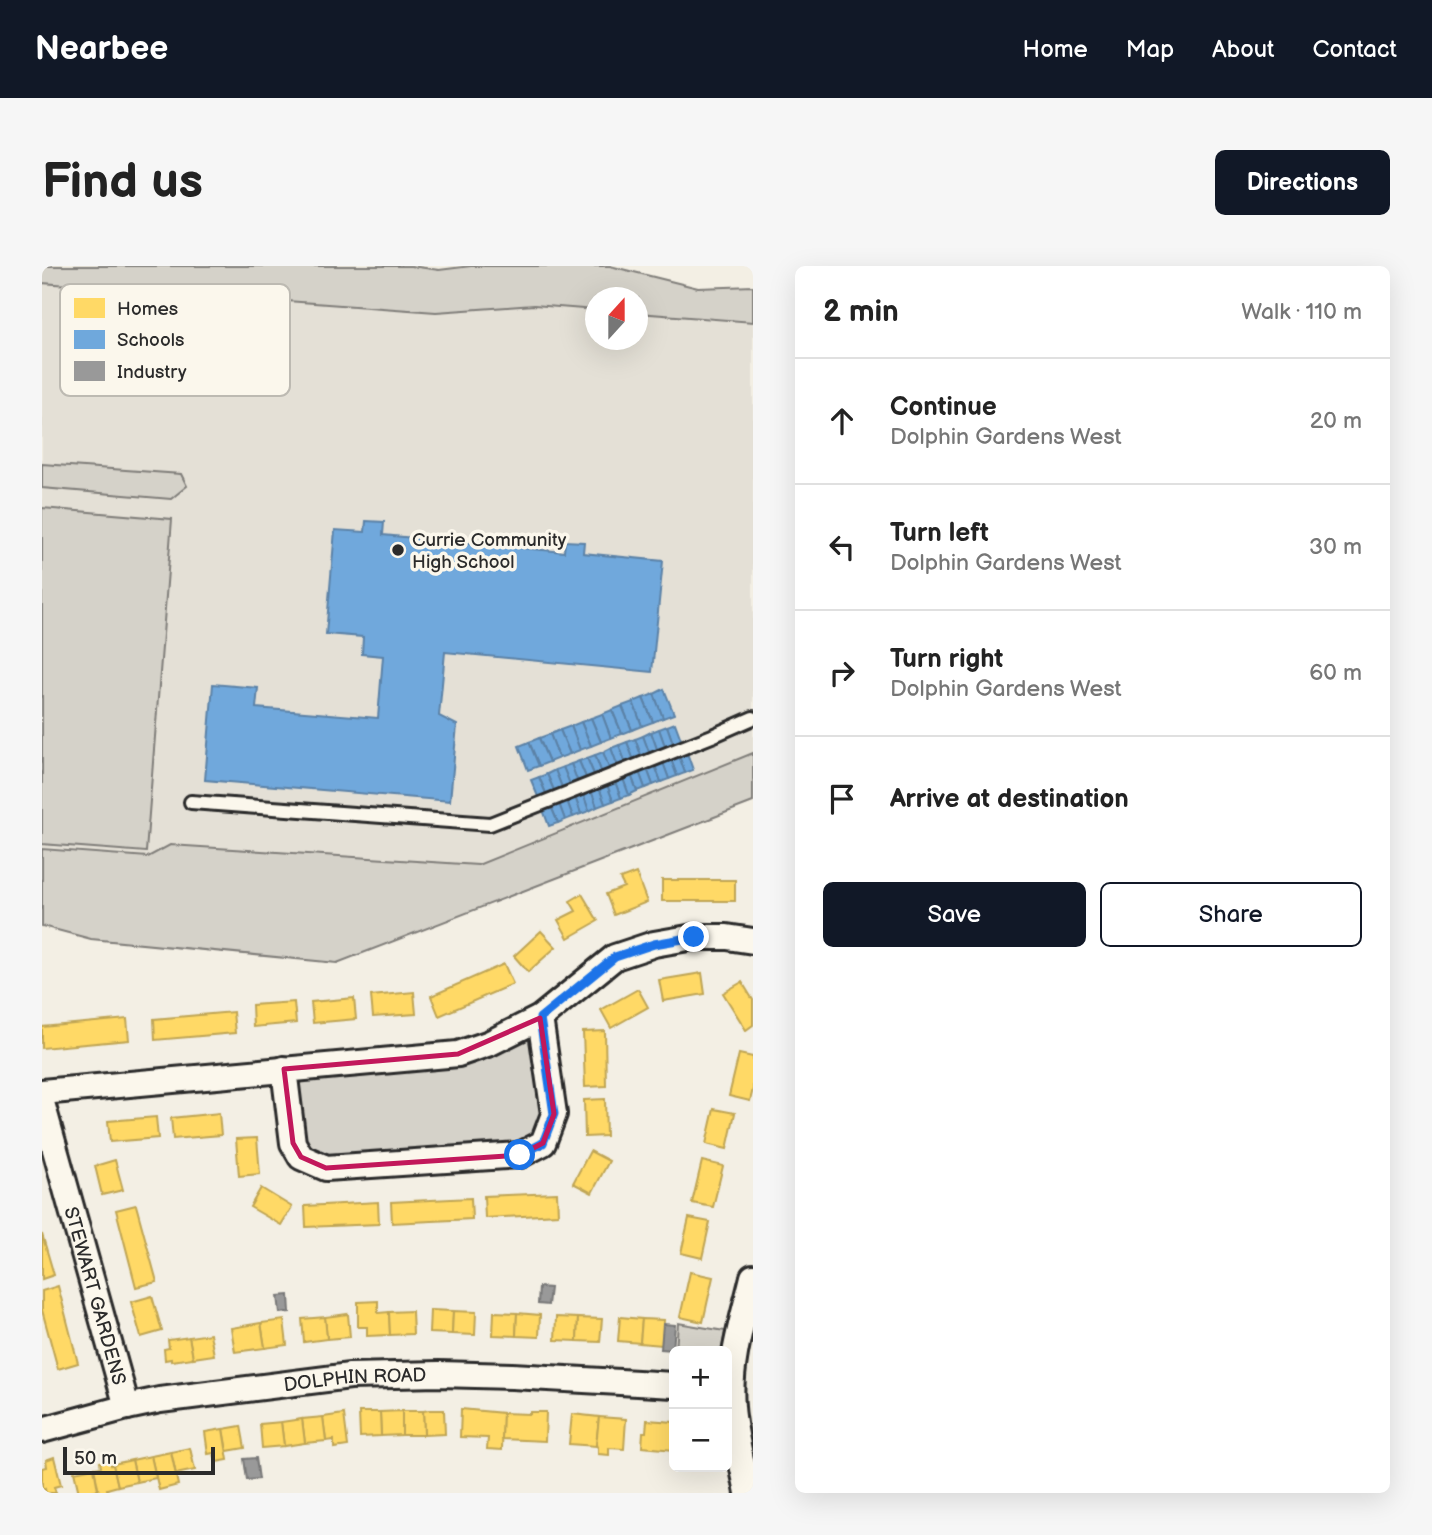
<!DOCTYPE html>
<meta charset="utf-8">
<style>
body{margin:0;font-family:"Balsamiq Sans",sans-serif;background:#f6f6f6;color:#222}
.controls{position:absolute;right:21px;bottom:21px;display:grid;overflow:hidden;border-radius:10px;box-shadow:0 7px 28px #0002}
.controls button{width:63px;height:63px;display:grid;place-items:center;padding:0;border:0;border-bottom:2px solid #e0e0e0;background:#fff;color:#222;font:35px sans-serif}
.compass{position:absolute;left:543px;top:21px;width:63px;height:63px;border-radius:50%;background:#fff;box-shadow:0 7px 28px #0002;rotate:21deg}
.scale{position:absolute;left:21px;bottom:18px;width:152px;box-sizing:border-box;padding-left:7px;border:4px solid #2b2b2b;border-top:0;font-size:19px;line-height:24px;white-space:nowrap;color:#2b2b2b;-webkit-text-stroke:5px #fbf7ec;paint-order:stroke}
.stop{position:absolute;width:21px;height:21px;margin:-16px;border:5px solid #1a73e8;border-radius:50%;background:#fff}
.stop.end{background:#1a73e8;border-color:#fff;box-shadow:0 2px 7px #0008}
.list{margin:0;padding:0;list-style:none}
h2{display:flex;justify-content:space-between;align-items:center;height:91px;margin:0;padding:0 28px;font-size:30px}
h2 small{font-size:23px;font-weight:400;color:#767676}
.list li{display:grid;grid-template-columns:46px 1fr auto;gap:21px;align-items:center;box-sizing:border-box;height:126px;padding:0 28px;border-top:2px solid #e0e0e0}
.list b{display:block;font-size:26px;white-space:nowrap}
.list p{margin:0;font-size:23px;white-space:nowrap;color:#767676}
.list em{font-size:23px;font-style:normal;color:#767676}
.actions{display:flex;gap:14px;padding:21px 28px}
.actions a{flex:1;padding:16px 0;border:2px solid #111827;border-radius:10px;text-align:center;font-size:24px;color:#111827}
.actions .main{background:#111827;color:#fff}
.icon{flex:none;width:38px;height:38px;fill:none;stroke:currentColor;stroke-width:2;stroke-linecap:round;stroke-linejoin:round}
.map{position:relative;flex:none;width:711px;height:1227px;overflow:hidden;border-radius:10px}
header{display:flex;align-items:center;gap:42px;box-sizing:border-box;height:98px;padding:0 35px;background:#111827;color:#fff}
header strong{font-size:33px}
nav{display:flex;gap:38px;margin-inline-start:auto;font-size:24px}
.intro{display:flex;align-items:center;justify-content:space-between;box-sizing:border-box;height:168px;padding:0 42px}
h1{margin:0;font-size:49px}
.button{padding:18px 32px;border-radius:10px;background:#111827;color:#fff;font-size:24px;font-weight:700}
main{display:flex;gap:42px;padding:0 42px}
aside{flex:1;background:#fff;border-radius:10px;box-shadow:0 7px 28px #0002}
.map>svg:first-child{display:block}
</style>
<header>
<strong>Nearbee</strong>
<nav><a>Home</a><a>Map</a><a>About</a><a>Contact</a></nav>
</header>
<div class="intro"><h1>Find us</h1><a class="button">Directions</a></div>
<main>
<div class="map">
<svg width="711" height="1227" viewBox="0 0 711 1227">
<rect width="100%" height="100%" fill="#f3efe4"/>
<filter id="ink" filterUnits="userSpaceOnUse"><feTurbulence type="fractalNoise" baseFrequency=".0143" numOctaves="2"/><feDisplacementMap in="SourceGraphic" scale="14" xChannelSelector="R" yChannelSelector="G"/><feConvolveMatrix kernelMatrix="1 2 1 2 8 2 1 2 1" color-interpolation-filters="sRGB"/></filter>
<g filter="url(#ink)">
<path fill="#e4e0d6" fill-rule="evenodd" d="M0,0L711,36V495L438,601L0,657ZM554,32H596V74H554Z"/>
<g fill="#d5d2c9" stroke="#807e7a" stroke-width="2">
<polygon points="0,0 369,0 397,4 429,0 568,0 656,22 711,20 711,56 596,47 596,32 554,32 553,44 492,39 394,46 0,17"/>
<polygon points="0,198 139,208 145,220 129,233 0,222"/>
<polygon points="0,242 130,253 104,586 0,578"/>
<polygon points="711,487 711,536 295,697 49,673 0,660 0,583 106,591 128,579 436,599"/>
<polygon points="485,770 496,778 501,850 494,868 470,880 307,893 276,888 261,871 255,812 439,794"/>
<polygon points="636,1057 683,1065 680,1083 677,1085 634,1085"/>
</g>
<g fill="#ffd966" stroke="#bfa554" stroke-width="2">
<polygon points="594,607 605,636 572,649 564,628 582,621 578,613"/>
<rect x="620" y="614" width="73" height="21"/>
<polygon points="540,628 556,655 526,672 516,654 534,645 528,635"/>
<polygon points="499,665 514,681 486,706 472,690"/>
<polygon points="462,698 471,718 397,750 389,730"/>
<polygon points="660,707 663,728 621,735 617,714"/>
<polygon points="700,716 711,734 711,759 704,764 681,727"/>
<polygon points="596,723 606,741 569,762 559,744"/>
<polygon points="372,726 374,748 331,751 329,730"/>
<polygon points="312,732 314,753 271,757 269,736"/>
<polygon points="252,736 254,757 211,761 210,739"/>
<polygon points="191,746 193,767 113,774 112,753"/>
<polygon points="85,753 87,774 0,782 0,761"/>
<polygon points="563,765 564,820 543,821 541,766"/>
<polygon points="697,788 711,791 711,823 708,835 687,830"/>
<polygon points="563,833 564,870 543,871 542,834"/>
<polygon points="672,843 693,847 685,883 664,878"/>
<polygon points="177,847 179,869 131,873 129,852"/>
<polygon points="114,851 116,872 68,876 66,855"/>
<polygon points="215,872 218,908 197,910 194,873"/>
<polygon points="548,885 567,895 550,927 531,917"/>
<polygon points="73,894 81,924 60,929 53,900"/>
<polygon points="660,895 681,900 671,941 650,937"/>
<polygon points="219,922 250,941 239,959 208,941"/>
<polygon points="515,927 516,948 443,952 442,930"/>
<polygon points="429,932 430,953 350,957 349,936"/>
<polygon points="336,936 337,958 264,961 263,940"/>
<polygon points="94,939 115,1016 94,1021 74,944"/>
<polygon points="647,952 668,956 660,992 639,987"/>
<polygon points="0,968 12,1009 0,1013"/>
<polygon points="648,1006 671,1011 661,1056 638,1051"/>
<polygon points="16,1020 36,1097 16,1103 0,1044 0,1025"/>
<polygon points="110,1030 120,1065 99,1071 89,1036"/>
<polygon points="336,1035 336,1047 347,1046 348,1069 325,1070 325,1061 316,1061 316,1036"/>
<polygon points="388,1044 411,1045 410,1068 387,1067"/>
<polygon points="370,1045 371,1068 348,1069 347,1046"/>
<polygon points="411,1045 434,1046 433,1069 410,1068"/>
<polygon points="452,1046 475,1047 474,1070 451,1069"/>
<polygon points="475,1047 498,1049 497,1071 474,1070"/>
<polygon points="306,1048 308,1071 285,1073 283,1051"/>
<polygon points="283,1051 285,1073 262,1076 260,1053"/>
<polygon points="514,1051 536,1052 535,1075 513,1074"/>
<polygon points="578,1051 600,1053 598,1077 576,1075"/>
<polygon points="536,1052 560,1053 558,1076 535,1075"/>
<polygon points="600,1053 622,1054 620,1079 598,1077"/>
<polygon points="242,1054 245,1079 223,1082 219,1057"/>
<polygon points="219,1057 223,1082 193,1086 189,1062"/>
<polygon points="168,1068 172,1089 151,1092 147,1071"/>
<polygon points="147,1071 151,1092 129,1095 129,1093 123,1094 122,1083 127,1082 126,1074"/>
<polygon points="419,1143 461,1147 460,1184 445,1183 446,1172 418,1171"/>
<polygon points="387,1144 402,1144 403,1168 382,1169 381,1145"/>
<polygon points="360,1145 381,1145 382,1169 360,1169"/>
<polygon points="360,1145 360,1169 339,1170 338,1146"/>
<polygon points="317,1146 338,1146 339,1170 318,1171"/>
<polygon points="488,1146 504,1146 503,1175 460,1173 461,1147 488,1148"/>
<polygon points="302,1148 306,1180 292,1182 292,1174 284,1175 281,1151"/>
<polygon points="530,1148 557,1151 554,1180 527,1178"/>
<polygon points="281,1151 284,1175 263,1177 260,1153"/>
<polygon points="557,1151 584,1153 582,1183 567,1182 567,1189 556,1188 556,1181 554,1180"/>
<polygon points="260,1153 263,1177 242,1180 239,1156"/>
<polygon points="605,1154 632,1156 632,1184 600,1181 601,1166 604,1166"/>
<polygon points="239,1156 242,1180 220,1182 218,1158"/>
<polygon points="199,1160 203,1182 185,1185 181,1163"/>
<polygon points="181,1163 186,1194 174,1196 172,1187 166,1188 163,1166"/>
<polygon points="148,1182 153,1204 134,1208 129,1186"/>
<polygon points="129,1186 136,1219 117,1224 109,1190"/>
<polygon points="109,1190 114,1212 95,1216 90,1194"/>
<polygon points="12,1191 19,1219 12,1221 14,1227 4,1227 3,1223 1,1224 0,1221 0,1202 5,1201 4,1194"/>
<polygon points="68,1194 69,1199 71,1198 76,1220 65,1223 66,1227 57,1227 52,1202 59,1201 58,1196"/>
<polygon points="90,1194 95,1216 76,1220 71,1198"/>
<polygon points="52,1202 56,1224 37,1227 32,1206"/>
</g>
<g fill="#6fa8dc" stroke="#5b82a7" stroke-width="2">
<polygon points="324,255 342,256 341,269 522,286 523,275 542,276 541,287 621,295 610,406 403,386 397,450 415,459 408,535 163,514 171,418 216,422 214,442 336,452 341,390 320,388 321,371 284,368 293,264 323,266"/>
<polygon points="622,423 632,448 621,452 612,428"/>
<polygon points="612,428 621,452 611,456 601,432"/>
<polygon points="601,432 611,456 600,460 591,436"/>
<polygon points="591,436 600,460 590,464 580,440"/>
<polygon points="580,440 590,464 580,468 570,444"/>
<polygon points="570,444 580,468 569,472 560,448"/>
<polygon points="560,448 569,472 559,476 549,452"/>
<polygon points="549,452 559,476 549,480 539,456"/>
<polygon points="539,456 549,480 538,484 529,460"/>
<polygon points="633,457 640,476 632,480 625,460"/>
<polygon points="529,460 538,484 528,488 518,464"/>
<polygon points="625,460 632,480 624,483 617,463"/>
<polygon points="617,463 624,483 616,486 609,466"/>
<polygon points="518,464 528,488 517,492 508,468"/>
<polygon points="609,466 616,486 608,489 601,470"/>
<polygon points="508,468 517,492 507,496 497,472"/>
<polygon points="601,470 608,489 600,492 593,473"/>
<polygon points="497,472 507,496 497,500 487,476"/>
<polygon points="593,473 600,492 592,495 585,476"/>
<polygon points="487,476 497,500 486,504 477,480"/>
<polygon points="585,476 592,495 584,498 577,479"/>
<polygon points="577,479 584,498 576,501 569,482"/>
<polygon points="569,482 576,501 568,505 561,486"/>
<polygon points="644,484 651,504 643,507 636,487"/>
<polygon points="561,486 568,505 560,508 553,489"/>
<polygon points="636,487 643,507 635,510 628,491"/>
<polygon points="553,489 560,508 553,511 545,492"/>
<polygon points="628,491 635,510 627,513 620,494"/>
<polygon points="545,492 553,511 545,514 537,495"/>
<polygon points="620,494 627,513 619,516 612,497"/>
<polygon points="537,495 545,514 536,517 529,498"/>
<polygon points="612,497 619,516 611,519 604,500"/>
<polygon points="529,498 536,517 529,521 521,501"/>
<polygon points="604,500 611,519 603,522 596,503"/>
<polygon points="521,501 529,521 521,524 513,504"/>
<polygon points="596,503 603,522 595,525 588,506"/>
<polygon points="513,504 521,524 513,527 505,508"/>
<polygon points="588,506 595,525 587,529 580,510"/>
<polygon points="505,508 513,527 505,530 497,511"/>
<polygon points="580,510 587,529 579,532 572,513"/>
<polygon points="497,511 505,530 497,533 489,514"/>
<polygon points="572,513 579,532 571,535 564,516"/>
<polygon points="564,516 571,535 563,538 556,519"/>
<polygon points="556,519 563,538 555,541 548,522"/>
<polygon points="548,522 555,541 547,545 540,525"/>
<polygon points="540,525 547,545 539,548 532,528"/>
<polygon points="532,528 539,548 531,551 524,532"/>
<polygon points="524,532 531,551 523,554 516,535"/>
<polygon points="516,535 523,554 516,557 508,538"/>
<polygon points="508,538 516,557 507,560 500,541"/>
</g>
<g fill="#999" stroke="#787878" stroke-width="2">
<polygon points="497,1021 508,1022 506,1039 496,1038"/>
<polygon points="247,1029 248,1046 238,1047 236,1030"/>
<polygon points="621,1058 633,1059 631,1084 619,1083"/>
<polygon points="214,1192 217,1213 205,1214 202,1193"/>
</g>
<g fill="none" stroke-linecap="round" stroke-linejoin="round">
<defs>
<polyline id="service" points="149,536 448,558 670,470 711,452"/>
<g id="minor">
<polyline points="242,803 251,877 259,891 284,902 478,889 501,877 512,848 498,752"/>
<polyline points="0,826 416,788 448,777 498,752 573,691 612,678 652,671 685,671 711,675"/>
<path id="s1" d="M0,837L85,1141"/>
<path id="s2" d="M0,1164L85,1141L118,1134L308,1110L397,1108L470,1110L632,1119"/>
<path d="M706,1227C701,1199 692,1169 690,1141C686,1098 701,1053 711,1011"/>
</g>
</defs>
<use href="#service" stroke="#2b2b2b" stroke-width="18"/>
<use href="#minor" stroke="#2b2b2b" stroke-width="30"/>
<use href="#service" stroke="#fbf7ec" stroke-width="12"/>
<use href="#minor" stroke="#fbf7ec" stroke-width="24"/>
</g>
</g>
<g fill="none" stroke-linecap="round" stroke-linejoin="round" filter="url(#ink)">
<polyline stroke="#1a73e8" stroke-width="9" points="478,889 501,877 512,848 498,752 573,691 612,678 652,671"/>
</g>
<path fill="none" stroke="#c2185b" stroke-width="5" stroke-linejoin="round" d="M498,752L512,848L501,877L478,889L284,902L259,891L251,877L242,803L416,788Z"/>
<circle fill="#2b2b2b" stroke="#fbf7ec" stroke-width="2.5" cx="356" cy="284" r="7"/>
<g text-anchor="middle" stroke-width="7" stroke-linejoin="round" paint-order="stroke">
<g font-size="19" fill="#2b2b2b" stroke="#fbf7ec" text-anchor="start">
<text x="370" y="280">Currie Community<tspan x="370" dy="22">High School</tspan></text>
</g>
<g font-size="19" fill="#2b2b2b" stroke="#fbf7ec">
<text dy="7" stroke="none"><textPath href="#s1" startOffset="200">STEWART GARDENS</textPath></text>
<text dy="7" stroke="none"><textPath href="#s2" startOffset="318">DOLPHIN ROAD</textPath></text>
</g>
</g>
<rect x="18" y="18" width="230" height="112" rx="10" fill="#fbf7ec" stroke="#bdbab2" stroke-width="2"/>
<rect x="32" y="32" width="31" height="20" fill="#ffd966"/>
<rect x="32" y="64" width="31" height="19" fill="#6fa8dc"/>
<rect x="32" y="95" width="31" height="20" fill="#999"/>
<g font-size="19" fill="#2b2b2b">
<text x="75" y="49">Homes</text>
<text x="75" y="80">Schools</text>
<text x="75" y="112">Industry</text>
</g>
</svg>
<div class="controls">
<button>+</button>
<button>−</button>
</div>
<svg class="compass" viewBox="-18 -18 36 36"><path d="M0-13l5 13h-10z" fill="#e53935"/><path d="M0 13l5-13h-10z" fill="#767676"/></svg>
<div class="scale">50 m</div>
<div class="stop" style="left:478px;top:889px"></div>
<div class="stop end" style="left:652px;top:671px"></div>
</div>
<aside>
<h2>2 min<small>Walk · 110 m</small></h2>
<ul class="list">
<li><svg class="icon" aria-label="ahead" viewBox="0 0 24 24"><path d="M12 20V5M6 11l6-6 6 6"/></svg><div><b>Continue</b><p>Dolphin Gardens West</p></div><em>20 m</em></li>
<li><svg class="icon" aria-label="left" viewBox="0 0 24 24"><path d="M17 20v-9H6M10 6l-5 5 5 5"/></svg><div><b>Turn left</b><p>Dolphin Gardens West</p></div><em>30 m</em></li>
<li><svg class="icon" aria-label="right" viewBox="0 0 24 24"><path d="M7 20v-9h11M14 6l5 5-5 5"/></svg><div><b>Turn right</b><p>Dolphin Gardens West</p></div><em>60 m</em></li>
<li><svg class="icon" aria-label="arrive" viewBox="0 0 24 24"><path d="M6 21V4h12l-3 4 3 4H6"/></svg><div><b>Arrive at destination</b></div></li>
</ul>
<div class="actions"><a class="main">Save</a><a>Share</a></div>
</aside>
</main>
